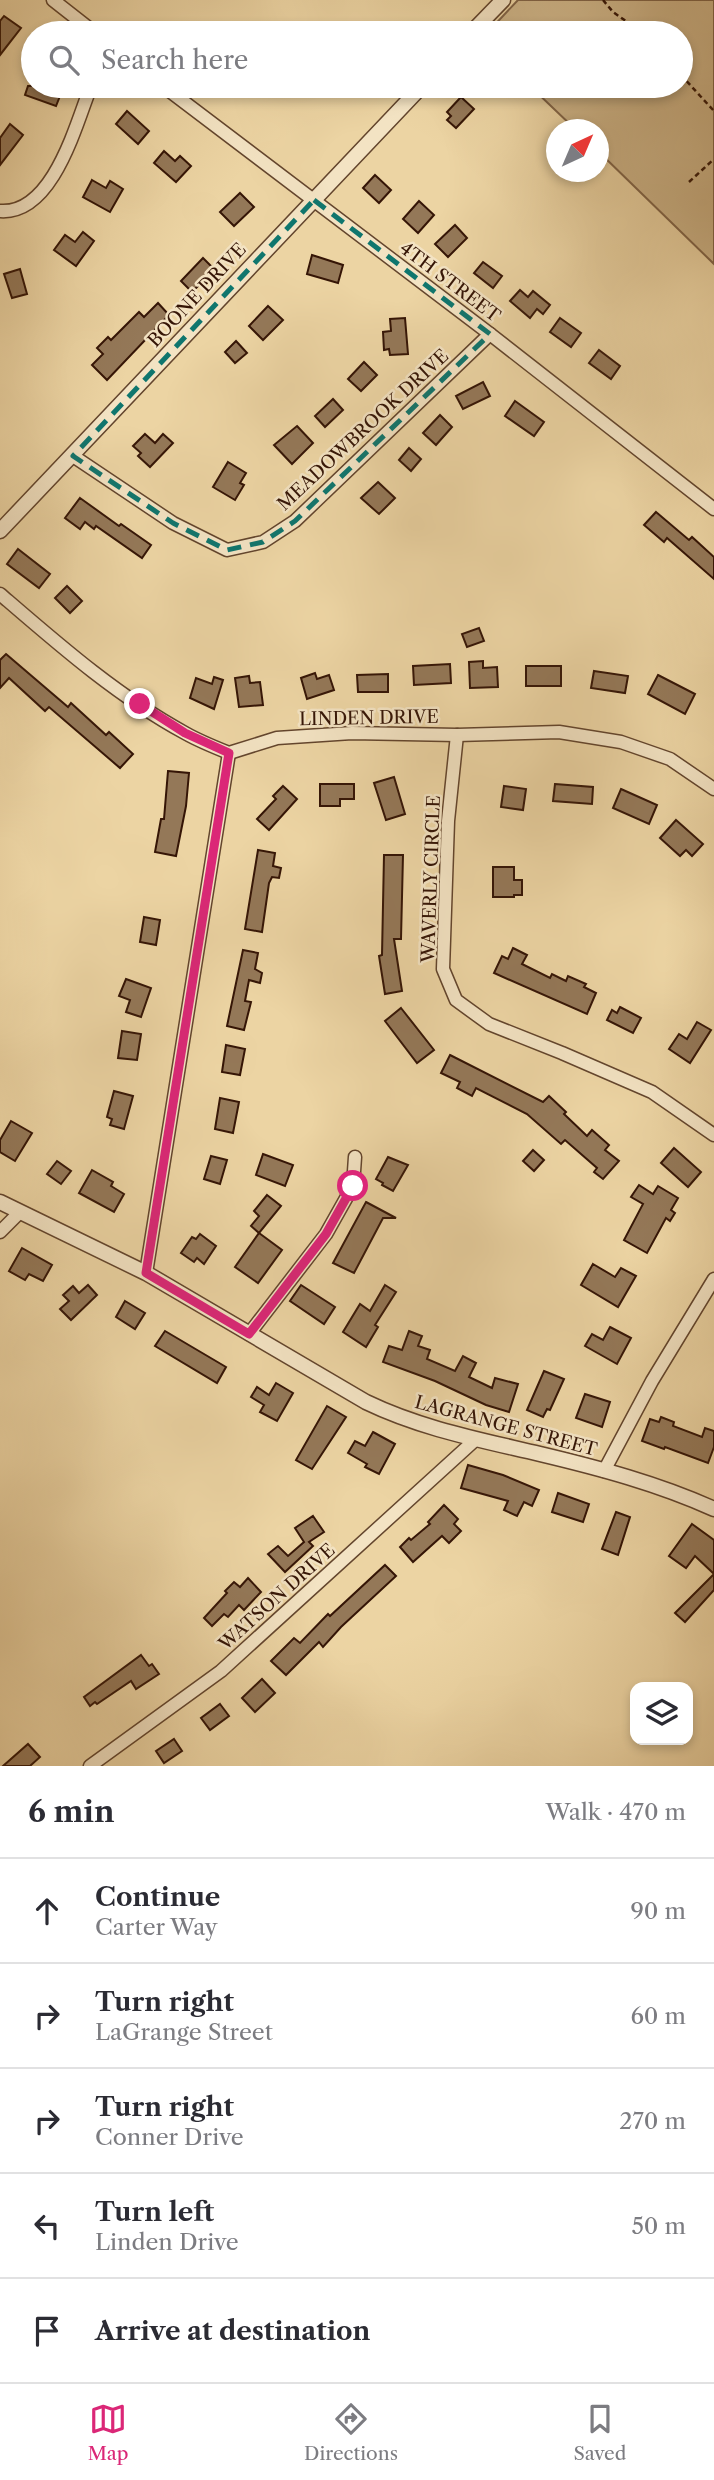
<!DOCTYPE html>
<meta charset="utf-8">
<style>
body{margin:0;font-family:"Libre Caslon Text",serif;background:#f2f2f3;color:#2b2b33}
.controls{position:absolute;right:21px;bottom:21px;display:grid;overflow:hidden;border-radius:14px;box-shadow:0 4px 10px #0003}
.controls button{width:63px;height:63px;display:grid;place-items:center;padding:0;border:0;border-bottom:2px solid #e1e1e2;background:#fff;color:#2b2b33;font:35px sans-serif}
.compass{position:absolute;left:546px;top:119px;width:63px;height:63px;border-radius:50%;background:#fff;box-shadow:0 4px 10px #0003;rotate:44deg}
.stop{position:absolute;width:21px;height:21px;margin:-16px;border:5px solid #db2777;border-radius:50%;background:#fff}
.stop.end{background:#db2777;border-color:#fff;box-shadow:0 2px 7px #0008}
.list{margin:0;padding:0;list-style:none}
h2{display:flex;justify-content:space-between;align-items:center;height:91px;margin:0;padding:0 28px;font-size:30px}
h2 small{font-size:23px;font-weight:400;color:#7c7c81}
.list li{display:grid;grid-template-columns:46px 1fr auto;gap:21px;align-items:center;box-sizing:border-box;height:105px;padding:0 28px;border-top:2px solid #e1e1e2}
.list b{display:block;font-size:26px;white-space:nowrap}
.list p{margin:0;font-size:23px;white-space:nowrap;color:#7c7c81}
.list em{font-size:23px;font-style:normal;color:#7c7c81}
.icon{flex:none;width:38px;height:38px;fill:none;stroke:currentColor;stroke-width:2;stroke-linecap:round;stroke-linejoin:round}
.map{position:relative;flex:none;width:714px;height:1766px;overflow:hidden}
.search{position:absolute;background:#fff;box-shadow:0 4px 10px #0003;left:21px;right:21px;top:21px;height:77px;display:flex;align-items:center;gap:18px;box-sizing:border-box;padding:0 24px;border-radius:38px;color:#7c7c81;font-size:26px}
.sheet{height:616px;background:#fff}
nav{display:flex;justify-content:space-around;align-items:center;box-sizing:border-box;height:98px;border-top:2px solid #e1e1e2;background:#fff;font-size:19px;color:#7c7c81}
nav a{display:grid;justify-items:center;gap:4px}
nav .on{color:#db2777}
.map>svg:first-child{display:block}
</style>
<div class="map">
<svg width="714" height="1766" viewBox="0 0 714 1766">
<rect width="100%" height="100%" fill="#ecd4a3"/>
<filter id="stains"><feTurbulence type="fractalNoise" baseFrequency=".00286" numOctaves="4"/><feColorMatrix values="0 0 0 0 .2 0 0 0 0 .09 0 0 0 0 .02 0 0 0 .5 -.17"/></filter>
<radialGradient id="worn" r=".72"><stop offset=".6" stop-color="#630" stop-opacity="0"/><stop offset="1" stop-color="#630" stop-opacity=".3"/></radialGradient>
<polygon fill="#cdb488" stroke="#816447" stroke-width="2" points="518,0 714,0 714,264 599,152 598,130 575,129 530,86 681,86 681,33 487,33"/>
<g fill="#947858" stroke="#351506" stroke-width="2">
<polygon points="4,16 21,28 0,55 0,21"/>
<polygon points="28,86 46,86 62,91 56,106 25,95"/>
<polygon points="461,97 474,109 456,128 447,120 451,116 447,112"/>
<polygon points="127,111 149,131 138,144 116,124"/>
<polygon points="10,124 23,135 0,165 0,138"/>
<polygon points="164,151 175,161 180,156 191,166 176,182 154,163"/>
<polygon points="375,175 391,190 379,203 363,188"/>
<polygon points="92,180 106,188 110,181 123,189 110,212 83,197"/>
<polygon points="240,193 254,207 234,226 220,212"/>
<polygon points="419,201 434,215 418,233 403,219"/>
<polygon points="455,225 467,238 448,257 435,244"/>
<polygon points="83,232 94,241 76,266 54,250 65,235 75,242"/>
<polygon points="312,255 343,265 338,283 307,274"/>
<polygon points="203,258 217,272 206,284 203,281 192,292 181,281"/>
<polygon points="483,262 502,276 493,288 474,273"/>
<polygon points="20,269 27,294 12,298 4,274"/>
<polygon points="520,290 528,297 533,291 550,305 543,314 537,309 530,318 510,301"/>
<polygon points="158,303 169,315 107,380 92,365 103,354 97,348 108,337 111,340 139,312 144,317"/>
<polygon points="268,306 283,320 263,340 249,326"/>
<polygon points="405,318 408,354 390,355 389,349 384,350 383,332 391,331 390,319"/>
<polygon points="560,318 581,333 571,347 550,332"/>
<polygon points="236,341 247,353 235,363 225,352"/>
<polygon points="599,350 620,366 611,379 589,363"/>
<polygon points="364,362 377,375 361,391 348,379"/>
<polygon points="483,382 490,396 463,409 456,396"/>
<polygon points="333,399 343,410 325,427 315,416"/>
<polygon points="515,401 544,422 534,436 505,416"/>
<polygon points="440,415 452,427 436,445 423,433"/>
<polygon points="297,426 313,443 292,464 274,445"/>
<polygon points="145,434 155,443 163,434 173,443 150,467 138,456 141,453 133,446"/>
<polygon points="409,448 421,459 411,471 399,460"/>
<polygon points="228,462 246,473 240,483 244,485 235,500 213,487"/>
<polygon points="378,482 395,498 379,514 361,498"/>
<polygon points="80,498 119,526 121,524 151,545 142,558 96,526 94,529 85,522 80,529 65,518"/>
<polygon points="656,512 689,540 692,537 714,557 714,579 667,538 664,542 644,525"/>
<polygon points="18,549 50,574 39,588 7,564"/>
<polygon points="67,586 82,601 70,613 55,598"/>
<polygon points="479,628 484,641 467,647 462,634"/>
<polygon points="6,654 68,707 71,703 106,735 109,732 133,754 120,768 49,707 45,711 9,678 0,688 0,660"/>
<polygon points="483,661 483,668 497,667 498,687 470,688 469,662"/>
<polygon points="450,664 451,683 414,685 413,666"/>
<rect x="526" y="666" width="35" height="20"/>
<polygon points="594,671 628,676 625,693 591,688"/>
<polygon points="315,673 317,679 329,675 334,690 307,699 301,678"/>
<polygon points="388,674 388,692 358,692 357,675"/>
<polygon points="658,675 695,694 685,714 648,694"/>
<polygon points="249,676 250,683 260,682 263,705 239,707 235,678"/>
<polygon points="214,677 223,680 214,709 190,698 196,678 212,684"/>
<polygon points="168,771 189,773 186,806 176,856 155,852 161,819 164,819"/>
<polygon points="394,777 405,814 386,820 374,783"/>
<polygon points="320,784 354,784 354,799 340,799 340,806 320,806"/>
<polygon points="555,784 593,787 592,804 553,801"/>
<polygon points="283,786 297,799 269,830 257,819 276,799 273,796"/>
<polygon points="504,786 526,789 523,810 501,807"/>
<polygon points="621,789 657,805 649,824 613,808"/>
<polygon points="676,820 703,844 692,856 686,850 680,856 660,838"/>
<polygon points="258,850 275,853 273,866 281,868 279,878 272,877 269,883 262,932 245,929"/>
<polygon points="384,855 403,855 401,939 394,939 402,991 385,994 379,956 382,955"/>
<polygon points="493,867 514,867 514,880 522,880 522,895 514,895 514,897 493,897"/>
<polygon points="144,917 160,920 156,945 140,942"/>
<polygon points="513,948 527,955 522,964 550,978 552,974 566,981 568,976 586,984 584,987 596,993 587,1014 494,973 502,956 508,959"/>
<polygon points="243,950 258,953 255,969 262,973 260,983 249,980 245,1001 251,1002 244,1030 227,1026"/>
<polygon points="126,979 151,988 141,1017 126,1012 130,1000 119,996"/>
<polygon points="620,1007 641,1018 633,1033 607,1020 612,1010 617,1013"/>
<polygon points="401,1008 434,1050 417,1063 385,1021"/>
<polygon points="697,1022 711,1030 690,1063 669,1049 679,1034 687,1039"/>
<polygon points="122,1031 141,1034 137,1060 118,1058"/>
<polygon points="226,1045 245,1049 240,1075 222,1072"/>
<polygon points="450,1055 543,1102 549,1096 566,1112 564,1114 587,1136 592,1130 609,1145 605,1150 619,1161 603,1179 594,1172 597,1168 565,1140 561,1144 527,1114 476,1088 472,1096 457,1088 460,1082 441,1073"/>
<polygon points="114,1091 133,1096 124,1129 110,1125 112,1119 107,1117"/>
<polygon points="220,1098 239,1102 233,1133 215,1129"/>
<polygon points="11,1121 32,1133 15,1161 0,1152 0,1140"/>
<polygon points="674,1148 701,1172 688,1187 661,1163"/>
<polygon points="533,1150 544,1160 534,1171 523,1161"/>
<polygon points="263,1154 293,1165 285,1186 256,1175"/>
<polygon points="211,1156 227,1160 220,1184 204,1179"/>
<polygon points="388,1157 408,1165 393,1191 382,1185 383,1183 376,1179"/>
<polygon points="57,1161 71,1171 61,1184 47,1174"/>
<polygon points="92,1170 113,1182 111,1186 124,1194 114,1212 79,1193"/>
<polygon points="639,1185 653,1194 658,1186 678,1198 671,1210 675,1213 670,1221 666,1218 647,1253 624,1240 643,1204 631,1197"/>
<polygon points="267,1195 281,1206 259,1233 251,1226 259,1216 254,1211"/>
<polygon points="366,1202 396,1218 383,1218 354,1273 333,1263"/>
<polygon points="259,1233 282,1250 258,1283 235,1267"/>
<polygon points="200,1234 216,1246 204,1264 197,1258 194,1262 181,1253 192,1237 196,1239"/>
<polygon points="22,1248 52,1265 43,1281 29,1274 25,1280 9,1271"/>
<polygon points="593,1264 615,1277 621,1268 636,1276 618,1307 581,1285"/>
<polygon points="88,1285 97,1295 71,1320 60,1309 69,1301 63,1295 73,1286 79,1293"/>
<polygon points="301,1285 335,1307 324,1324 290,1301"/>
<polygon points="385,1285 396,1292 375,1325 378,1327 366,1347 343,1332 360,1304 370,1311"/>
<polygon points="125,1301 145,1313 135,1329 116,1317"/>
<polygon points="610,1327 631,1338 617,1364 585,1346 592,1334 603,1340"/>
<polygon points="165,1331 226,1367 217,1383 155,1346"/>
<polygon points="409,1331 422,1336 418,1346 430,1350 427,1359 455,1371 463,1356 476,1363 469,1377 492,1388 495,1378 518,1384 509,1412 486,1405 435,1381 383,1362 389,1346 402,1350"/>
<polygon points="544,1371 564,1379 550,1410 547,1409 543,1417 527,1410"/>
<polygon points="276,1383 293,1393 277,1421 260,1412 264,1405 251,1397 257,1387 269,1395"/>
<polygon points="585,1394 610,1402 602,1427 576,1418"/>
<polygon points="327,1406 346,1417 312,1469 296,1460"/>
<polygon points="661,1417 674,1422 673,1426 702,1437 705,1428 714,1431 714,1447 708,1463 665,1447 664,1449 642,1441 650,1419 659,1422"/>
<polygon points="373,1432 395,1444 379,1474 365,1467 367,1464 348,1453 355,1441 365,1446"/>
<polygon points="468,1465 503,1475 539,1490 532,1506 524,1502 517,1516 504,1510 508,1501 461,1488"/>
<polygon points="558,1493 589,1504 583,1522 552,1512"/>
<polygon points="444,1505 458,1519 454,1524 461,1531 449,1543 442,1536 413,1562 400,1547 409,1538 411,1540 430,1524 428,1522"/>
<polygon points="616,1512 630,1517 618,1555 602,1549"/>
<polygon points="313,1516 324,1532 309,1542 313,1546 285,1572 268,1554 278,1546 288,1556 304,1542 295,1528"/>
<polygon points="692,1524 714,1540 714,1590 685,1622 675,1613 714,1574 695,1556 686,1568 669,1556"/>
<polygon points="385,1565 396,1576 341,1627 323,1647 319,1642 286,1675 271,1661 294,1638 300,1643 328,1614 330,1616"/>
<polygon points="248,1578 261,1592 244,1610 239,1605 228,1617 224,1614 212,1626 204,1618 227,1593 225,1591 234,1582 240,1587"/>
<polygon points="141,1655 149,1666 152,1664 159,1674 136,1689 131,1681 97,1704 95,1702 90,1706 84,1697"/>
<polygon points="262,1679 275,1693 255,1712 242,1698"/>
<polygon points="220,1704 229,1716 210,1730 201,1718"/>
<polygon points="174,1739 182,1751 164,1763 156,1751"/>
<polygon points="28,1744 40,1757 30,1766 3,1766"/>
</g>
<g fill="none" stroke-linecap="round" stroke-linejoin="round">
<defs>
<g id="minor">
<polyline points="53,0 95,33"/>
<polyline points="163,86 490,334 714,509"/>
<path d="M0,211C53,215 76,124 91,86"/>
<polyline points="73,456 173,523 227,550 263,542 295,521 490,334"/>
<path d="M0,594C58,644 117,696 185,733C199,741 214,747 229,753L277,738L352,733L457,735L559,732L621,742L670,759L714,789"/>
<polyline points="457,735 448,821 443,969 456,1000 489,1024 562,1053 652,1092 714,1135"/>
<polyline points="0,1232 20,1212"/>
<polyline points="146,1273 229,753"/>
<polyline points="249,1334 326,1234 353,1186 355,1157"/>
<polyline points="604,1471 652,1381 714,1279"/>
<polyline points="90,1766 221,1671 475,1440"/>
</g>
<g id="tertiary">
<polyline points="471,33 503,0"/>
<polyline points="0,531 422,86"/>
<path d="M0,1202L146,1273L366,1402C422,1429 481,1440 540,1454C599,1468 659,1484 714,1509"/>
</g>
</defs>
<use href="#minor" stroke="#63452d" stroke-width="15"/>
<use href="#tertiary" stroke="#63452d" stroke-width="17"/>
<g stroke="#351506" stroke-width="2.5" stroke-dasharray="5 3.5" stroke-linecap="butt">
<polyline points="603,0 613,12 643,33"/>
<polyline points="681,75 714,111"/>
<polyline points="689,182 714,159"/>
</g>
<use href="#minor" stroke="#f3e3c3" stroke-width="12"/>
<use href="#tertiary" stroke="#f3e3c3" stroke-width="14"/>
</g>
<g fill="none" stroke-linecap="round" stroke-linejoin="round">
<polyline stroke="#db2777" stroke-width="9" points="140,704 185,733 229,753 146,1273 249,1334 326,1234 353,1186"/>
</g>
<path fill="none" stroke="#0f766e" stroke-width="5" stroke-dasharray="14 9" stroke-linejoin="round" d="M314,200L490,334L295,521L263,542L227,550L173,523L73,456Z"/>
<g text-anchor="middle" stroke-width="5" stroke-linejoin="round" paint-order="stroke">
<g font-size="18" fill="#351506" stroke="#f3e3c3">
<text transform="translate(450 282) rotate(37)" y="6">4TH STREET</text>
<text transform="translate(197 295) rotate(-47)" y="6">BOONE DRIVE</text>
<text transform="translate(363 430) rotate(-43)" y="6">MEADOWBROOK DRIVE</text>
<text transform="translate(369 718) rotate(-1)" y="6">LINDEN DRIVE</text>
<text transform="translate(431 879) rotate(-88)" y="6">WAVERLY CIRCLE</text>
<text transform="translate(506 1426) rotate(15)" y="6">LAGRANGE STREET</text>
<text transform="translate(277 1597) rotate(-42)" y="6">WATSON DRIVE</text>
</g>
</g>
<rect width="100%" height="100%" filter="url(#stains)"/>
<rect width="100%" height="100%" fill="url(#worn)"/>
</svg>
<div class="controls">
<button><svg class="icon" aria-label="layers" viewBox="0 0 24 24"><path d="M12 4l9 5-9 5-9-5zM3 14l9 5 9-5"/></svg></button>
</div>
<svg class="compass" viewBox="-18 -18 36 36"><path d="M0-13l5 13h-10z" fill="#e53935"/><path d="M0 13l5-13h-10z" fill="#7c7c81"/></svg>
<div class="stop" style="left:353px;top:1186px"></div>
<div class="stop end" style="left:140px;top:704px"></div>
<div class="search"><svg class="icon" aria-label="search" viewBox="0 0 24 24"><circle cx="10" cy="10" r="6"/><path d="M15 15l6 6"/></svg>Search here</div>
</div>
<section class="sheet">
<h2>6 min<small>Walk · 470 m</small></h2>
<ul class="list">
<li><svg class="icon" aria-label="ahead" viewBox="0 0 24 24"><path d="M12 20V5M6 11l6-6 6 6"/></svg><div><b>Continue</b><p>Carter Way</p></div><em>90 m</em></li>
<li><svg class="icon" aria-label="right" viewBox="0 0 24 24"><path d="M7 20v-9h11M14 6l5 5-5 5"/></svg><div><b>Turn right</b><p>LaGrange Street</p></div><em>60 m</em></li>
<li><svg class="icon" aria-label="right" viewBox="0 0 24 24"><path d="M7 20v-9h11M14 6l5 5-5 5"/></svg><div><b>Turn right</b><p>Conner Drive</p></div><em>270 m</em></li>
<li><svg class="icon" aria-label="left" viewBox="0 0 24 24"><path d="M17 20v-9H6M10 6l-5 5 5 5"/></svg><div><b>Turn left</b><p>Linden Drive</p></div><em>50 m</em></li>
<li><svg class="icon" aria-label="arrive" viewBox="0 0 24 24"><path d="M6 21V4h12l-3 4 3 4H6"/></svg><div><b>Arrive at destination</b></div></li>
</ul>
</section>
<nav>
<a class="on"><svg class="icon" aria-label="map" viewBox="0 0 24 24"><path d="M3 6l6-2 6 2 6-2v14l-6 2-6-2-6 2zM9 4v14M15 6v14"/></svg>Map</a>
<a><svg class="icon" aria-label="directions" viewBox="0 0 24 24"><path d="M12 3l9 9-9 9-9-9zM9 14v-3h6M13 9l2 2-2 2"/></svg>Directions</a>
<a><svg class="icon" aria-label="saved" viewBox="0 0 24 24"><path d="M7 4h10v16l-5-4-5 4z"/></svg>Saved</a>
</nav>
